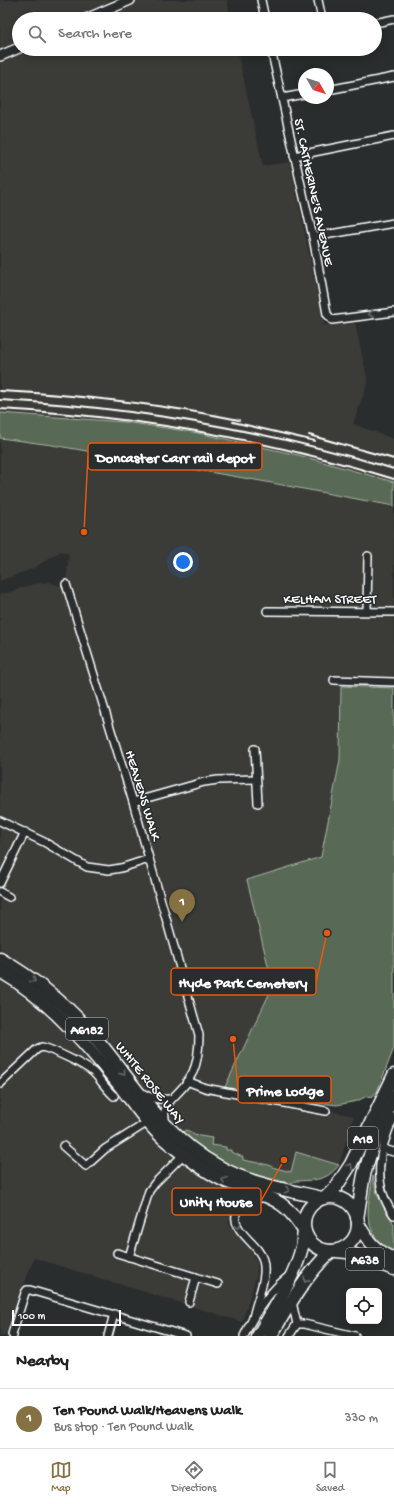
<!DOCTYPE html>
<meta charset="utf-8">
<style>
body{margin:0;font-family:"Gochi Hand",sans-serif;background:#f6f6f6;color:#222}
.controls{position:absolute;right:12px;bottom:12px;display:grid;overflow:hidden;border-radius:6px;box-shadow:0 2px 10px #0003}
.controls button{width:36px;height:36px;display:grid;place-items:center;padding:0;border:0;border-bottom:1px solid #e0e0e0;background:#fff;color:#222;font:20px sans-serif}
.compass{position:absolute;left:298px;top:68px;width:36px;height:36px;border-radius:50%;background:#fff;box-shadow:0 2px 10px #0003;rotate:129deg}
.scale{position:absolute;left:12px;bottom:10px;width:109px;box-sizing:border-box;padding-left:4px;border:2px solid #fff;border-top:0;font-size:11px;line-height:14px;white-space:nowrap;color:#fff;-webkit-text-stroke:3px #2a2d2e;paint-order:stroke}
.you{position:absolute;left:183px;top:562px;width:14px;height:14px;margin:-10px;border:3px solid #fff;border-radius:50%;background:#1a73e8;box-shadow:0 0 0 6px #1a73e833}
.badge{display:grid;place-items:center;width:26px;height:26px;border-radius:50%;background:#857141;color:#fff;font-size:13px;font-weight:700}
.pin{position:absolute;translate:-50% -33px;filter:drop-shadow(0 1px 2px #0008)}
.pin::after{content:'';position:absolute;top:21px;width:14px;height:12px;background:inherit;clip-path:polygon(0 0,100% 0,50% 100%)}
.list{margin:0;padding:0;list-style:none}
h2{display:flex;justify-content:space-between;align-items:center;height:52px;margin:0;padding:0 16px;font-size:17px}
h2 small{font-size:13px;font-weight:400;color:#767676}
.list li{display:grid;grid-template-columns:26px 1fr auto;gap:12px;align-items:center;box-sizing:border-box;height:60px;padding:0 16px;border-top:1px solid #e0e0e0}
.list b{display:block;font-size:15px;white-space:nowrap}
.list p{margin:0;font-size:13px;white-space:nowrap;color:#767676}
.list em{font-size:13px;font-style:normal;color:#767676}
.icon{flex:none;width:22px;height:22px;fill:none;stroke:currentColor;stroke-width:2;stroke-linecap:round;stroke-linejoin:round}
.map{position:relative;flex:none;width:394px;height:1336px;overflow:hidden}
.search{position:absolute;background:#fff;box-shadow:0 2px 10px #0003;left:12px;right:12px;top:12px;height:44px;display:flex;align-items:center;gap:10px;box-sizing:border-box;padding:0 14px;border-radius:22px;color:#767676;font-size:15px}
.sheet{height:112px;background:#fff}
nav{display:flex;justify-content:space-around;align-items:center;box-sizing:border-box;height:56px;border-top:1px solid #e0e0e0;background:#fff;font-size:11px;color:#767676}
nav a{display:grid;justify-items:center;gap:2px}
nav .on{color:#857141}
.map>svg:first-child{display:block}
</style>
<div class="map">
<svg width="394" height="1336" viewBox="0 0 394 1336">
<rect width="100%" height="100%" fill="#2a2d2e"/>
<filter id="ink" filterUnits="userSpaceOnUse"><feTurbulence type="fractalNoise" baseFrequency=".025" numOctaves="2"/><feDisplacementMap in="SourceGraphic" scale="8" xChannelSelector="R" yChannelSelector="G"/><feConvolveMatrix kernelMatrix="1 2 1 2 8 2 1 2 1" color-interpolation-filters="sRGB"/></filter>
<g filter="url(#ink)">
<g fill="#3b3a37">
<polygon points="0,0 227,0 231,19 19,19 19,49 237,49 263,166 290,162 324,325 355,323 368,382 353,424 394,439 394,482 298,455 193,432 124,422 0,413"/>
<polygon points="0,438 52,445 261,481 394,506 394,688 341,686 340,760 321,858 247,880 273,986 224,1091 317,1108 354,1116 339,1165 328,1177 310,1182 294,1181 289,1184 263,1178 238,1191 229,1223 236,1234 251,1250 257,1262 257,1274 242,1322 34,1258 5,1336 0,1336 0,593 7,593 33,584 49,582 60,586 65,592 69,554 61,551 34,568 0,581"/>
</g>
<g fill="#586b55" stroke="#acb5aa">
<polygon points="0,413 124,422 193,432 298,455 394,482 394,506 261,481 52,445 0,438"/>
<polygon points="341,686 394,688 394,1048 377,1092 371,1097 367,1096 357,1101 337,1105 239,1094 223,1091 273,986 247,880 321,857 340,760"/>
<path d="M186,1130L191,1132L194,1135L212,1138L211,1145L226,1147V1150H231V1152L243,1157V1160L269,1165L272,1167L291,1172L296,1152L339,1165C327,1181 314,1180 296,1181C293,1182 290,1184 287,1184C281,1183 275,1181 269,1179C234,1171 209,1156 181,1133Z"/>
<path d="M373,1176L377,1194L394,1224V1254C380,1249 368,1228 368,1213C368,1201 371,1188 373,1176Z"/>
</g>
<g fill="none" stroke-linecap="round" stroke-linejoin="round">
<defs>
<g id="street">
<polyline points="261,0 265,19"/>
<polyline points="318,0 322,19"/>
<polyline points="375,23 394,19"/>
<polyline points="271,49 299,176 313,237 327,314 332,320 394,312"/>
<polyline points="328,90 394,77"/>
<polyline points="282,98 304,94"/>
<polyline points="294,156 394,136"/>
<polyline points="313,237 394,223"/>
<path d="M66,584L133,802L199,1035C199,1047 198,1061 193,1072C190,1077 187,1083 183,1087C171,1101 161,1104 166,1124"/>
<polyline points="267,611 394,612"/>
<polyline points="367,611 368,556"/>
<polyline points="334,680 394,682"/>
<polyline points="255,749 258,803"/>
<polyline points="133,802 204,782 218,780 256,779"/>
<polyline points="0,821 44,842 87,867 109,870 121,868 149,859"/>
<polyline points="0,883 25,832"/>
<polyline points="0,892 9,897"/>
<polyline points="187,1081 205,1088 326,1111"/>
<path d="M0,1084L37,1049L42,1047C54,1050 83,1064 93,1072C100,1079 106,1089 114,1096"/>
<path d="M142,1093C152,1099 159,1100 170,1099"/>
<path d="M394,1117C379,1150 371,1184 394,1215"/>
<polyline points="63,1146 86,1166 105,1149 148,1122"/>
<polyline points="383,1149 394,1152"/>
<polyline points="117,1253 218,1284"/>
<polyline points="129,1257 149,1191 155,1183 183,1155"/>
<polyline points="189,1302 196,1277"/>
<path d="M253,1318C256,1300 268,1279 263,1260C258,1241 227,1231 238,1208C243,1198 252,1198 262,1198"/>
<polyline points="297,1324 304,1324 355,1336"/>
<polyline points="13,1336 12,1334 25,1293 27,1290 30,1290 186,1336"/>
<polyline points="108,1336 114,1314"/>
<path d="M244,1336C255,1312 269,1291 290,1275"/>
<polyline points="289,1336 297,1324 292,1302"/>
</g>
<g id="secondary">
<polyline points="86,19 130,0"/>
<polyline points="0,56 19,48"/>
</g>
<g id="highway">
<path d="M0,959C38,981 72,1009 99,1042C137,1088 164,1136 218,1166C249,1184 288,1190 322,1198"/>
<path d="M0,971C50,1000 85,1043 121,1087C134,1104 147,1124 163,1138C182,1154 201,1169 223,1180C241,1189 264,1192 281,1204C290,1210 297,1220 303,1229"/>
<circle cx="331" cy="1224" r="27"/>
<polyline points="326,1197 336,1187 351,1164 394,1075"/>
<path d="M357,1218C360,1204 361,1189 364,1175C371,1148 382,1122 394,1097"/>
<path d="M358,1224C368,1241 374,1251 394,1259"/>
<polyline points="336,1251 347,1252 394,1269"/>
<path d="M258,1336C274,1308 294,1279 302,1247C303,1242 303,1237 304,1232"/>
<path d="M271,1336C288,1306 306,1275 331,1251"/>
</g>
</defs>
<use href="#street" stroke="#fff" stroke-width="10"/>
<use href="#secondary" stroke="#fff" stroke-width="12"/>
<use href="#highway" stroke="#fff" stroke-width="15"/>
<use href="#street" stroke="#2a2d2e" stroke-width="7"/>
<use href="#secondary" stroke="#2a2d2e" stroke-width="9"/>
<use href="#highway" stroke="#2a2d2e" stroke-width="12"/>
<g stroke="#fff" stroke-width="2">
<path d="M0,391C81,395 160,404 239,420"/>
<path d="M0,400C134,407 265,430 394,469"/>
<path d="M0,409C134,416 266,439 394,479"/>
<polyline points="233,422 315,441"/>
<polyline points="309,435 394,459"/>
</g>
</g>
<defs><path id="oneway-chevron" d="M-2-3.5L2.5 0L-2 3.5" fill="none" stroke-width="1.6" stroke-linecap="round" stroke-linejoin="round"/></defs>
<g stroke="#6a6c6d">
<use href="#oneway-chevron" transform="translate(371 314) rotate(174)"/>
<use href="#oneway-chevron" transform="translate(33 980) rotate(37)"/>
<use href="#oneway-chevron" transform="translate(123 1073) rotate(52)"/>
<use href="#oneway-chevron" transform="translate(350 1166) rotate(-62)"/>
<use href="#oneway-chevron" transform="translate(224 1180) rotate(-155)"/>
<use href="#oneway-chevron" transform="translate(287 1190) rotate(15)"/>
<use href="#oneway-chevron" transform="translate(238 1226) rotate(69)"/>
<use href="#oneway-chevron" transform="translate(306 1280) rotate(125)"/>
</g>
</g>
<g text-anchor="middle" stroke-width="3" stroke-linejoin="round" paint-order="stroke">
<g fill="#2a2d2e" stroke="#bfc0c0" stroke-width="1">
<rect x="66" y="1018" width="42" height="22" rx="3"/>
<rect x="348" y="1127" width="30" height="22" rx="3"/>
<rect x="346" y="1248" width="38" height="22" rx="3"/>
</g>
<g font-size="13" font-weight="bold" fill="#fff">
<text x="87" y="1034">A6182</text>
<text x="363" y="1143">A18</text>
<text x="365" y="1264">A638</text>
</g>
<g font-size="14" fill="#fff" stroke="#2a2d2e">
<text transform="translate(315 192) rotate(78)" y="5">ST. CATHERINE'S AVENUE</text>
<text x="330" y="603">KELHAM STREET</text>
<text transform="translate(144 795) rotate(73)" y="5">HEAVENS WALK</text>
<text transform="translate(151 1082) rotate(51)" y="5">WHITE ROSE WAY</text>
</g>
</g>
<path fill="none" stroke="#e8590c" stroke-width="1.5" d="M84 532L88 456M327 933L316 982M233 1039L238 1089M284 1160L261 1201"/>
<g fill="#e8590c" stroke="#2a2d2e" stroke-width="1.5">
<circle cx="84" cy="532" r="4"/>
<circle cx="327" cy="933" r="4"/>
<circle cx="233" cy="1039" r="4"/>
<circle cx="284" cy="1160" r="4"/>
</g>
<g fill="#2a2d2e" stroke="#e8590c" stroke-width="1.5">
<rect x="88" y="443" width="174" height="27" rx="4"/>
<rect x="171" y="968" width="145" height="27" rx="4"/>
<rect x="238" y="1076" width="93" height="27" rx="4"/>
<rect x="172" y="1188" width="89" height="27" rx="4"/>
</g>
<g font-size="15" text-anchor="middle" font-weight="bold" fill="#fff">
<text x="175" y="462">Doncaster Carr rail depot</text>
<text x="243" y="987">Hyde Park Cemetery</text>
<text x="285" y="1095">Prime Lodge</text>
<text x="216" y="1206">Unity House</text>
</g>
</svg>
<div class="controls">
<button><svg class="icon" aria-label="locate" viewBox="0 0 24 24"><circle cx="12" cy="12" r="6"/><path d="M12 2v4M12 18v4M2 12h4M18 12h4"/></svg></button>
</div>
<svg class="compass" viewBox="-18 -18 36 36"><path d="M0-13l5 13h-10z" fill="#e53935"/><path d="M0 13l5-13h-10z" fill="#767676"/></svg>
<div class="scale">100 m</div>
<div class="you"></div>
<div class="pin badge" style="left:182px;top:922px">1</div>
<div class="search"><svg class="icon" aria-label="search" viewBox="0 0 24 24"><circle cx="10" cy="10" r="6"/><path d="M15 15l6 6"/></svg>Search here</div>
</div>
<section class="sheet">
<h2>Nearby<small></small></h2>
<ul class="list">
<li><span class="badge">1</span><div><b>Ten Pound Walk/Heavens Walk</b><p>Bus stop · Ten Pound Walk</p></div><em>330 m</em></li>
</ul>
</section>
<nav>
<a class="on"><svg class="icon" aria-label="map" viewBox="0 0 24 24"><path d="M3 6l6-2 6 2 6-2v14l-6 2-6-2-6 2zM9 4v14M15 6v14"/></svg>Map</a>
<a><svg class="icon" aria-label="directions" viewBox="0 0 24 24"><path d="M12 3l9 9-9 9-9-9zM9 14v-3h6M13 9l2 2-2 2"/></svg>Directions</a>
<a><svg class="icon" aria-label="saved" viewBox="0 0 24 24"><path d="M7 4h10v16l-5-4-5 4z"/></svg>Saved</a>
</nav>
